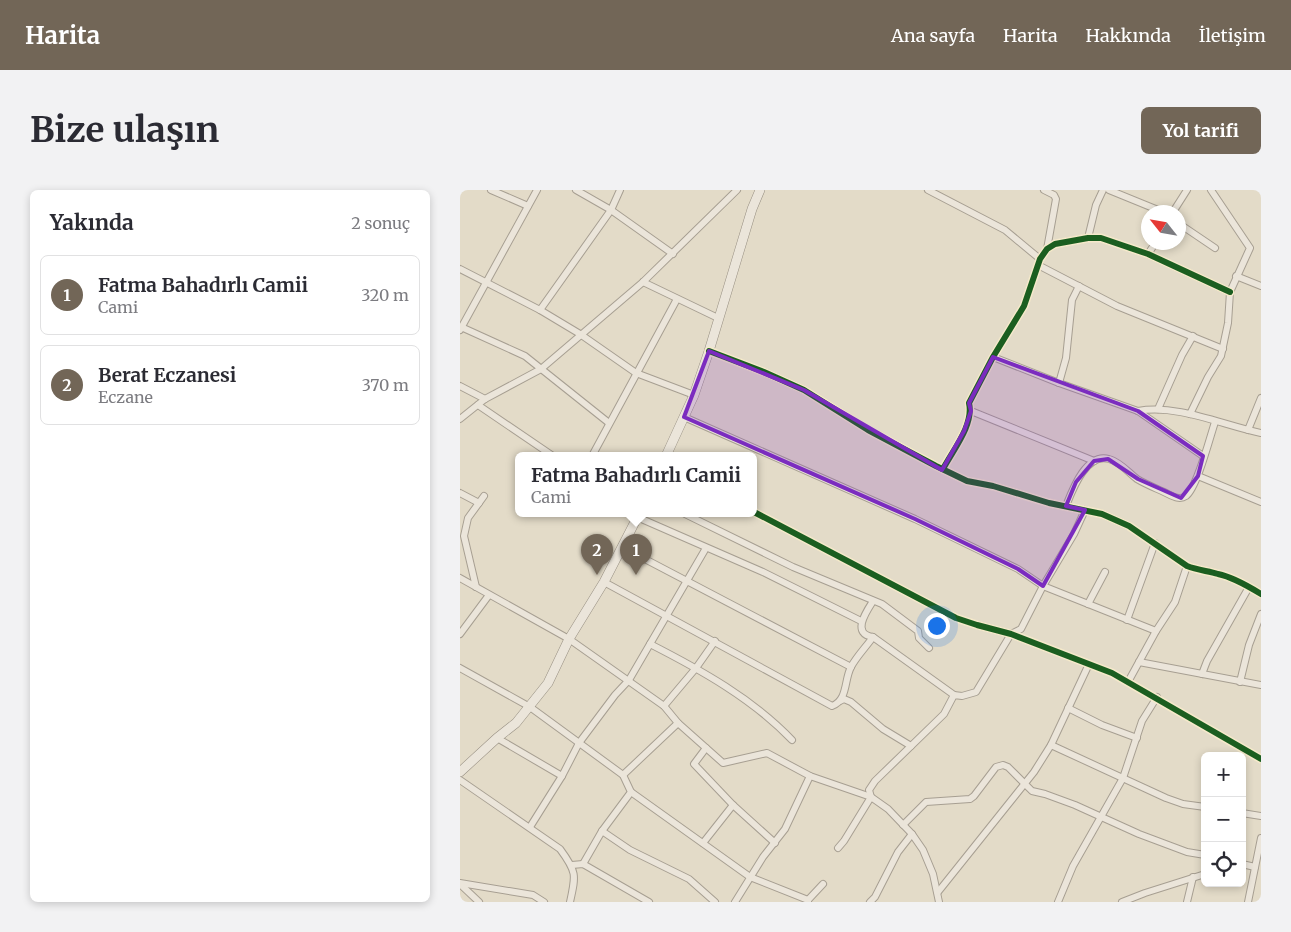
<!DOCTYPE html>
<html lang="tr">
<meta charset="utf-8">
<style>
body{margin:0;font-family:Merriweather,serif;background:#f2f2f3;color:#2b2b33}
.controls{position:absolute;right:15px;bottom:15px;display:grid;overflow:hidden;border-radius:8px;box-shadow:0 2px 8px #0003}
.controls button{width:45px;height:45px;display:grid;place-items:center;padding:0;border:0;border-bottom:1px solid #e1e1e2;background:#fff;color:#2b2b33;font:25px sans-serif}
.compass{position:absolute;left:681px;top:15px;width:45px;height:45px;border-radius:50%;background:#fff;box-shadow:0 2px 8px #0003;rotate:301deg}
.you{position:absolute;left:476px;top:435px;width:18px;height:18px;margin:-12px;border:4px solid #fff;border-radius:50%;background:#1a73e8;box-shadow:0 0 0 8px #1a73e833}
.badge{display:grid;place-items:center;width:32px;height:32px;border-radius:50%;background:#726657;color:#fff;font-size:16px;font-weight:700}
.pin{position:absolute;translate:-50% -41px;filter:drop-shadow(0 1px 2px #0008)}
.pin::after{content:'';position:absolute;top:26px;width:18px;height:15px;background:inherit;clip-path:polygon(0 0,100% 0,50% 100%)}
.popup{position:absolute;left:55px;top:262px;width:242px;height:65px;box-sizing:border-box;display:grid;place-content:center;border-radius:8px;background:#fff;filter:drop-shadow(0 1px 4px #0005);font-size:16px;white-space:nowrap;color:#7c7c81}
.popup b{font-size:19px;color:#2b2b33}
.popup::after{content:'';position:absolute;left:50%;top:100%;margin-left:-10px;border:10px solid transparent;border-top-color:#fff}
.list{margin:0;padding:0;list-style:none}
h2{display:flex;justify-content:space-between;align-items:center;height:65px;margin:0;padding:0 20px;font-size:21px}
h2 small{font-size:16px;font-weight:400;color:#7c7c81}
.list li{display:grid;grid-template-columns:32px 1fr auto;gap:15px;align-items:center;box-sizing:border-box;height:80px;margin:0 10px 10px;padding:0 10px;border:1px solid #e1e1e2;border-radius:8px}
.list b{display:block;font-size:19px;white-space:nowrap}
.list p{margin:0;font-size:16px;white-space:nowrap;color:#7c7c81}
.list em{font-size:16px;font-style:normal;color:#7c7c81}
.icon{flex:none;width:28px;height:28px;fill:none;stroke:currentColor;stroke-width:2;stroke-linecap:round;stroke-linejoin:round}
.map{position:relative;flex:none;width:801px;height:712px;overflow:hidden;border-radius:8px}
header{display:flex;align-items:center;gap:30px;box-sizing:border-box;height:70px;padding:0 25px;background:#726657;color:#fff}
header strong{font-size:24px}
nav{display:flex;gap:28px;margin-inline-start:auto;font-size:18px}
.intro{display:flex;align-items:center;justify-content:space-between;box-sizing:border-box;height:120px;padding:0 30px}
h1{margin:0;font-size:35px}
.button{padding:12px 22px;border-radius:8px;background:#726657;color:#fff;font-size:18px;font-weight:700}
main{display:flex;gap:30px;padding:0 30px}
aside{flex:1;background:#fff;border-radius:8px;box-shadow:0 2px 8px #0003}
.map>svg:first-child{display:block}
</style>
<header>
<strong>Harita</strong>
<nav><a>Ana sayfa</a><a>Harita</a><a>Hakkında</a><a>İletişim</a></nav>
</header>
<div class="intro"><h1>Bize ulaşın</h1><a class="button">Yol tarifi</a></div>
<main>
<aside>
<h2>Yakında<small>2 sonuç</small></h2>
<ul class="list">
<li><span class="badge">1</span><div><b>Fatma Bahadırlı Camii</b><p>Cami</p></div><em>320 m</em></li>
<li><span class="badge">2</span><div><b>Berat Eczanesi</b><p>Eczane</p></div><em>370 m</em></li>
</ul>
</aside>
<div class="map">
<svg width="801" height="712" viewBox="0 0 801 712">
<rect width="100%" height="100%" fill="#e3dbc8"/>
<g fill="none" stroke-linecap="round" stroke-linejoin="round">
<defs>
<g id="minor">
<polyline points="31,0 68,16"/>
<polyline points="116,0 151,20 213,64"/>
<polyline points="468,0 545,40 580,69"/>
<polyline points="584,0 594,5 596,9 587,59"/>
<polyline points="649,0 703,22"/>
<polyline points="713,22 727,0"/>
<polyline points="718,33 755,58"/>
<polyline points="628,48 636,15 643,0"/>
<polyline points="688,64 696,52"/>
<polyline points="578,75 657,116 763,159"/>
<polyline points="0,79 80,120 120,144 176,183 234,205"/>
<polyline points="776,86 801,96"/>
<polyline points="183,92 258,128"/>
<polyline points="80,120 151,20 160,0"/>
<polyline points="1,137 65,166 149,233"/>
<polyline points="0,140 77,0"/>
<path d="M249,161L304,182L344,200L408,240L476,276L507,291L533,296L589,313L642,324L669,336L727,376C737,380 748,381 758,384C773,387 788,396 801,404"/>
<polyline points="533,167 599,193 678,221 743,266"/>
<polyline points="599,193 606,168 612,110 619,96"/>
<polyline points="0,196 25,209"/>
<polyline points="18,215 93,266"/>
<polyline points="698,219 722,165 733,146"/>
<polyline points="511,221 634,271"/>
<path d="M678,221C718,214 762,235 801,243"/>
<polyline points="730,224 748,187 761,166 768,133 770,102 790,58 751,0"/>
<polyline points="224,227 455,329 558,379 583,396 696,441"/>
<polyline points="0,229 25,209 81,179 183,92 277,0"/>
<polyline points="788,240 801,208"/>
<polyline points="132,266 217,109"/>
<path d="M483,279C493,260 514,235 509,213L533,167L564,116L580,69L587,59L595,54L628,48H641L688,64L770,102"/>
<polyline points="738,286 801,312"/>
<polyline points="0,303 19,313"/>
<path d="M606,316C612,301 626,262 649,269C660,272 668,282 677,289C687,295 698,299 708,304C714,307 720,310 726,306C737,298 750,247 755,232"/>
<polyline points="294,322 496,428 517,435 551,444 652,483 801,569"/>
<polyline points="225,324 333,377 422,414 458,441 459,448 469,458"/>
<polyline points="177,327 303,382 401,431"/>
<polyline points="162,357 391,477"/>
<polyline points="0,388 109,449 204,516 218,533 163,585"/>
<path d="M144,392L372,516C388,510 384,490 391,477C396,467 406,457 413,447"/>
<polyline points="16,397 4,346 8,328 24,306"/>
<path d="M413,411C406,422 391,444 413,447L494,505"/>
<polyline points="628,414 645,382"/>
<polyline points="667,430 695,353"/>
<polyline points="0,444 29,405"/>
<path d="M190,454C241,480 293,509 332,550"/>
<polyline points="679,472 801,495"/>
<polyline points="0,478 70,517 163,585 171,602 142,641 123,674"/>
<polyline points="742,484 747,471 789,397"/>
<polyline points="668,492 696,441 715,412 727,376"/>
<polyline points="780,492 789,455 801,424"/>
<polyline points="380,511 384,509 391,512 423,539 451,556"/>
<polyline points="204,516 236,478 255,451"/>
<polyline points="608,518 642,535 677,548"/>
<polyline points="218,533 263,573 307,563 350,586 411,607 428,619 452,644 463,660 473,684 479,712"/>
<polyline points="37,548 102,586"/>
<polyline points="591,555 706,608 723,614 745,617"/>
<polyline points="246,558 234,574 273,615 315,653"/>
<path d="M0,590L100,659C117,682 116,685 110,712"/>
<polyline points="171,602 290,687 348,710"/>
<polyline points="782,623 801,626"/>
<polyline points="443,635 466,612 510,609 514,606 536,577 543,575 548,577 572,601 585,604 615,615 679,644 727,662 745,665"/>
<polyline points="70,637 102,586 119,553 155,505 169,490 246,358"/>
<polyline points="142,641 170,660 229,689 255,712"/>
<polyline points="243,653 273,615"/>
<polyline points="378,658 384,651 411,607 409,600 415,591 484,524 494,505 502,506 516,502 551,444 561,439 583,396 614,344 625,320"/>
<polyline points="782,674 795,677"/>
<polyline points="112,675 123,674 189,712"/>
<polyline points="0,693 73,705 84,712"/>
<polyline points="0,694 19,712"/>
<polyline points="478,702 574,582 591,555 629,474"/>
<polyline points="275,712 303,667 325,639 350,586"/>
<polyline points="348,712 348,710 363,694"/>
<polyline points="410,712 415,707 438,662 452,644"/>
<polyline points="598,712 613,676 663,588 682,531 697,507"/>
<polyline points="662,712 685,703 745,684"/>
<polyline points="727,712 733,687"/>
<polyline points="788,712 801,648"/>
</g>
<g id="secondary">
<polyline points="206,266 234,205 249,161 292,19 300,0"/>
<polyline points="0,582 37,548 56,533 88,493 109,449 144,392 179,324"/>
</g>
</defs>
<use href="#minor" stroke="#a79f92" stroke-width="8"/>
<use href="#secondary" stroke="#978f82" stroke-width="10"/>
<use href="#minor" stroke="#ebe5da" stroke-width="6"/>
<use href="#secondary" stroke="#ebe5da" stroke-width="9"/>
<defs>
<g id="cycleway">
<path d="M249,161L304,182L344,200L408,240L476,276L507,291L533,296L589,313L642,324L669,336L727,376C737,380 748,381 758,384C773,387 788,396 801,404"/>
<path d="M483,279C493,260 514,235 509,213L533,167L564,116L580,69L587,59L595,54L628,48H641L688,64L770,102"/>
<polyline points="294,322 496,428 517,435 551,444 652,483 801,569"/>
</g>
</defs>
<use href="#cycleway" stroke="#f6eacb" stroke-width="9"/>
<use href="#cycleway" stroke="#1b5e20" stroke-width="6"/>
</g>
<path fill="#7b2cbf" fill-opacity="0.2" stroke="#7b2cbf" stroke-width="4" stroke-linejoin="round" d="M249,161L344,200L482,280L504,241L511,221L509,213L533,167L678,221L743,266L738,286L721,308L678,289L648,269L634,271L616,292L606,316L625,320L583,396L558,379L455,329L224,227Z"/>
</svg>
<div class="controls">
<button>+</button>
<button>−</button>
<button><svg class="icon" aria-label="locate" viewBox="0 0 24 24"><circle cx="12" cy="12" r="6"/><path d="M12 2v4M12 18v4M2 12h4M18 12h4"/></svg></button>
</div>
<svg class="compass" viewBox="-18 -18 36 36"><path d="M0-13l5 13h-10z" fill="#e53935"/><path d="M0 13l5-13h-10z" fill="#7c7c81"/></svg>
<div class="you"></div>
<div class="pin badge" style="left:176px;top:385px">1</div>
<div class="popup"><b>Fatma Bahadırlı Camii</b>Cami</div>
<div class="pin badge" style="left:137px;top:385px">2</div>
</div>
</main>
